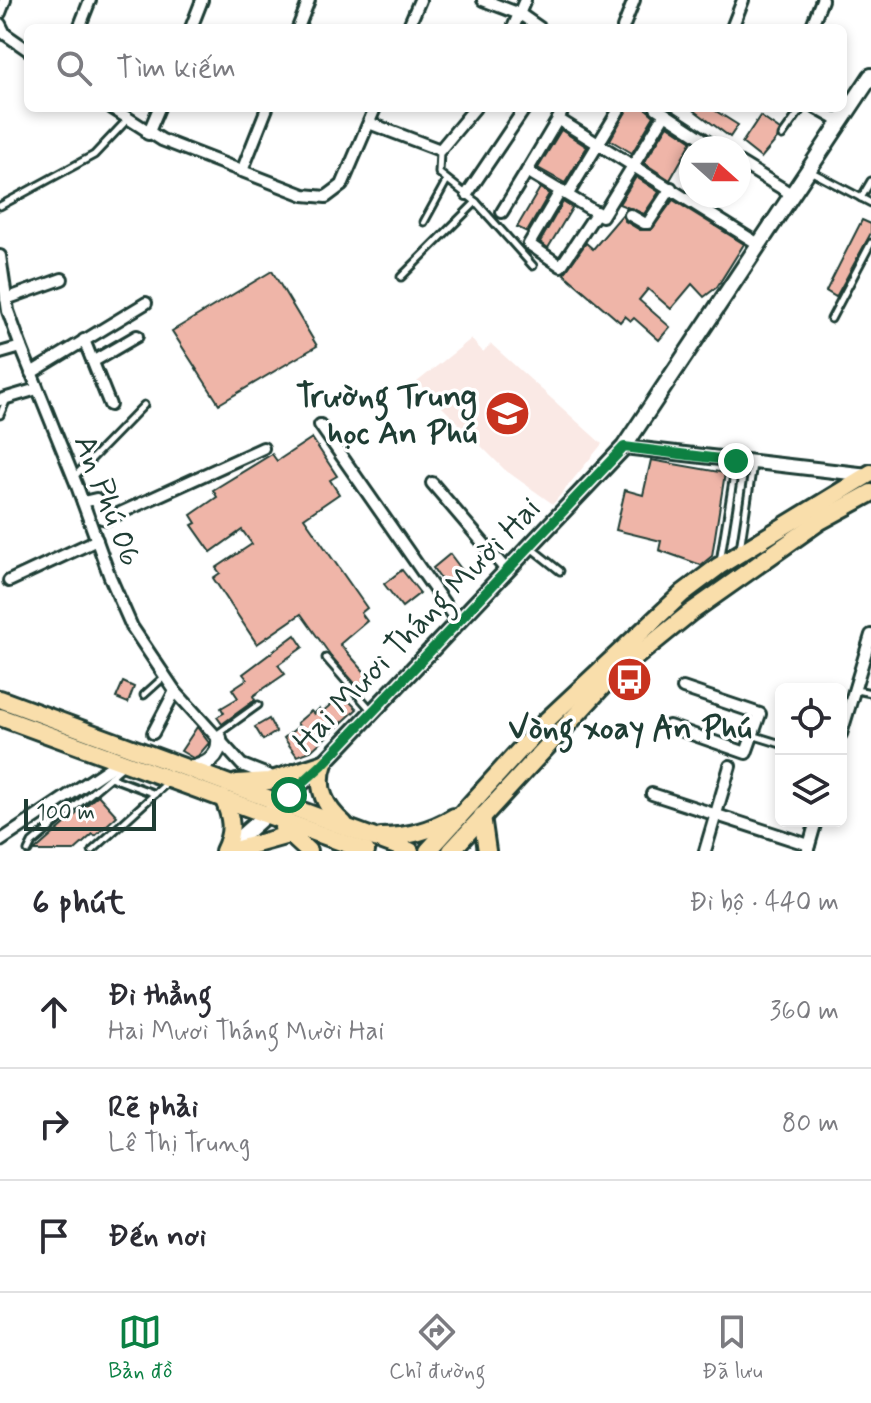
<!DOCTYPE html>
<html lang="vi">
<meta charset="utf-8">
<style>
body{margin:0;font-family:Mynerve,sans-serif;background:#f2f2f3;color:#2b2b33}
.controls{position:absolute;right:24px;bottom:24px;display:grid;overflow:hidden;border-radius:12px;box-shadow:0 4px 12px #0003}
.controls button{width:72px;height:72px;display:grid;place-items:center;padding:0;border:0;border-bottom:2px solid #e1e1e2;background:#fff;color:#2b2b33;font:40px sans-serif}
.compass{position:absolute;left:679px;top:136px;width:72px;height:72px;border-radius:50%;background:#fff;box-shadow:0 4px 12px #0003;rotate:111deg}
.scale{position:absolute;left:24px;bottom:20px;width:132px;box-sizing:border-box;padding-left:8px;border:4px solid #1f3d34;border-top:0;font-size:22px;line-height:28px;white-space:nowrap;color:#1f3d34;-webkit-text-stroke:6px #fff;paint-order:stroke}
.stop{position:absolute;width:24px;height:24px;margin:-18px;border:6px solid #0b8043;border-radius:50%;background:#fff}
.stop.end{background:#0b8043;border-color:#fff;box-shadow:0 2px 8px #0008}
.list{margin:0;padding:0;list-style:none}
h2{display:flex;justify-content:space-between;align-items:center;height:104px;margin:0;padding:0 32px;font-size:34px}
h2 small{font-size:26px;font-weight:400;color:#7c7c81}
.list li{display:grid;grid-template-columns:52px 1fr auto;gap:24px;align-items:center;box-sizing:border-box;height:112px;padding:0 32px;border-top:2px solid #e1e1e2}
.list b{display:block;font-size:30px;white-space:nowrap}
.list p{margin:0;font-size:26px;white-space:nowrap;color:#7c7c81}
.list em{font-size:26px;font-style:normal;color:#7c7c81}
.icon{flex:none;width:44px;height:44px;fill:none;stroke:currentColor;stroke-width:2;stroke-linecap:round;stroke-linejoin:round}
.map{position:relative;flex:none;width:871px;height:851px;overflow:hidden}
.search{position:absolute;background:#fff;box-shadow:0 4px 12px #0003;left:24px;right:24px;top:24px;height:88px;display:flex;align-items:center;gap:20px;box-sizing:border-box;padding:0 28px;border-radius:12px;color:#7c7c81;font-size:30px}
.sheet{height:440px;background:#fff}
nav{display:flex;justify-content:space-around;align-items:center;box-sizing:border-box;height:112px;border-top:2px solid #e1e1e2;background:#fff;font-size:22px;color:#7c7c81}
nav a{display:grid;justify-items:center;gap:4px}
nav .on{color:#0b8043}
.map>svg:first-child{display:block}
</style>
<div class="map">
<svg width="871" height="851" viewBox="0 0 871 851">
<rect width="100%" height="100%" fill="#fff"/>
<filter id="ink" filterUnits="userSpaceOnUse"><feTurbulence type="fractalNoise" baseFrequency=".0125" numOctaves="2"/><feDisplacementMap in="SourceGraphic" scale="16" xChannelSelector="R" yChannelSelector="G"/><feConvolveMatrix kernelMatrix="1 2 1 2 8 2 1 2 1" color-interpolation-filters="sRGB"/></filter>
<g filter="url(#ink)">
<polygon fill="#fae9e5" points="471,339 483,352 491,344 602,444 553,504 505,470 417,382"/>
<g fill="#efb5a8" stroke="#1f3d34" stroke-width="2">
<polygon points="628,108 645,108 654,116 632,153 610,140"/>
<polygon points="691,108 711,108 738,125 730,137"/>
<polygon points="760,116 780,130 777,139 761,158 742,143"/>
<polygon points="668,125 692,141 670,180 644,163"/>
<polygon points="561,130 587,147 565,183 538,168"/>
<polygon points="636,177 659,192 644,214 619,204"/>
<polygon points="540,188 549,194 527,232 517,227"/>
<polygon points="673,200 744,244 717,287 704,297 692,284 671,309 648,289 639,300 670,327 659,340 634,318 631,321 625,316 620,322 564,274 586,243 593,249 622,215 625,221 640,230 651,230"/>
<polygon points="563,202 572,208 548,248 540,242"/>
<polygon points="862,220 871,224 871,233 836,297 826,291"/>
<polygon points="272,271 317,346 219,404 172,331"/>
<polygon points="312,438 337,476 330,480 339,494 304,518 367,608 361,613 367,621 340,644 369,677 358,687 331,656 301,614 257,644 213,578 220,573 216,568 252,544 242,530 211,552 192,525 196,523 191,515 217,497 213,490 272,454 277,461"/>
<polygon points="651,460 725,473 712,556 701,565 659,550 661,541 616,530 625,490 643,495"/>
<polygon points="450,554 462,570 444,584 433,568"/>
<polygon points="402,570 420,593 402,607 384,584"/>
<polygon points="295,635 303,647 278,665 285,674 253,696 255,700 222,724 217,717 224,713 221,708 238,698 232,689 247,679 243,674"/>
<polygon points="123,682 134,687 128,703 116,698"/>
<polygon points="347,699 357,709 311,751 297,756 284,738 299,726 297,723 311,711 314,714 319,709 322,712 334,702 339,707"/>
<polygon points="269,719 276,732 263,740 255,727"/>
<polygon points="197,727 209,743 198,756 193,758 181,751"/>
<polygon points="98,795 117,816 95,836 93,834 74,851 34,851"/>
</g>
<g fill="none" stroke-linecap="round" stroke-linejoin="round">
<defs>
<g id="service">
<polyline points="782,136 802,108"/>
<polyline points="440,151 439,173 476,202 533,266"/>
<polyline points="810,171 871,203"/>
<polyline points="861,198 871,181"/>
<polyline points="0,206 94,155 127,120"/>
<polyline points="424,222 447,180"/>
<polyline points="401,277 476,202"/>
<polyline points="831,319 871,243"/>
<polyline points="0,415 7,399"/>
<polyline points="74,477 144,405"/>
<polyline points="531,548 560,571"/>
<polyline points="740,549 753,464"/>
<polyline points="720,562 736,462"/>
<polyline points="326,658 372,711"/>
<polyline points="856,690 871,693"/>
<polyline points="144,695 164,677"/>
<polyline points="216,735 258,705"/>
<polyline points="752,735 781,744"/>
<polyline points="110,777 155,794"/>
<polyline points="28,851 32,843 122,767"/>
<polyline points="92,851 168,782"/>
</g>
<g id="minor">
<polyline points="483,0 520,14 540,28"/>
<polyline points="0,13 5,0"/>
<polyline points="0,24 5,34 28,50"/>
<polyline points="79,28 90,0"/>
<polyline points="191,28 202,0"/>
<polyline points="298,28 309,0"/>
<polyline points="408,28 420,0"/>
<polyline points="513,28 525,0"/>
<polyline points="623,28 634,0"/>
<polyline points="732,28 743,0"/>
<polyline points="811,28 822,0"/>
<polyline points="112,108 162,140 304,195 326,197 342,185 375,108"/>
<polyline points="564,108 558,119 760,245"/>
<polyline points="656,108 717,148"/>
<polyline points="816,108 841,122"/>
<polyline points="558,119 527,171 602,216 665,114"/>
<polyline points="369,123 440,150 475,108"/>
<polyline points="148,134 159,108"/>
<polyline points="739,162 793,195"/>
<polyline points="242,171 267,108"/>
<polyline points="561,190 529,244 561,266 597,212"/>
<polyline points="467,194 525,108"/>
<polyline points="568,194 620,108"/>
<polyline points="502,212 527,171"/>
<polyline points="630,215 644,223 648,223 671,188"/>
<polyline points="0,256 8,311 21,347 77,486 110,577 132,627 175,691 242,765 270,776"/>
<polyline points="6,299 62,279"/>
<polyline points="84,340 110,405"/>
<polyline points="0,353 21,347"/>
<polyline points="94,361 137,336"/>
<polyline points="31,373 146,303"/>
<polyline points="0,400 37,389"/>
<polyline points="320,425 458,623"/>
<polyline points="432,483 507,571"/>
<polyline points="83,502 96,499 102,518 107,519 263,448"/>
<polyline points="9,581 97,540"/>
<polyline points="669,726 746,753 760,714 683,688"/>
<polyline points="153,733 175,691"/>
<polyline points="841,734 871,635"/>
<polyline points="652,794 809,845"/>
<polyline points="0,841 120,761"/>
<polyline points="808,849 816,821"/>
<polyline points="705,851 730,766"/>
</g>
<polyline id="tertiary" points="624,447 868,475"/>
<g id="secondary">
<path d="M189,769C205,766 221,757 219,738"/>
<polyline points="225,851 322,765 624,447 871,76"/>
</g>
<g id="primary">
<polyline points="0,699 410,851"/>
<polyline points="0,717 366,851"/>
<path d="M324,763C315,788 325,807 344,824"/>
<polyline points="237,783 269,781 324,763"/>
<path d="M223,798C232,818 234,831 224,851"/>
<polyline points="482,816 487,851"/>
<polyline points="283,828 308,851"/>
<path d="M381,837C408,837 431,831 454,817"/>
<polyline points="231,851 306,830"/>
<polyline points="428,851 546,721 683,593 719,566 871,473"/>
<polyline points="451,851 611,677 691,612 820,521 871,493"/>
</g>
</defs>
<use href="#service" stroke="#1f3d34" stroke-width="11"/>
<use href="#minor" stroke="#1f3d34" stroke-width="16"/>
<use href="#tertiary" stroke="#1f3d34" stroke-width="18"/>
<use href="#secondary" stroke="#1f3d34" stroke-width="20"/>
<use href="#primary" stroke="#1f3d34" stroke-width="22"/>
<use href="#service" stroke="#fff" stroke-width="5"/>
<use href="#minor" stroke="#fff" stroke-width="10"/>
<use href="#tertiary" stroke="#fff" stroke-width="12"/>
<use href="#secondary" stroke="#fff" stroke-width="14"/>
<use href="#primary" stroke="#f9deab" stroke-width="16"/>
</g>
</g>
<g fill="none" stroke-linecap="round" stroke-linejoin="round" filter="url(#ink)">
<polyline stroke="#0b8043" stroke-width="10" points="289,795 322,765 624,447 736,461"/>
</g>
<defs>
<symbol id="school-disc" viewBox="-11 -11 22 22"><circle r="9.5" fill="#c8321e" stroke="#fff"/><path d="M0-5L7-2L0 1L-7-2ZM-4 1L0 2.5L4 1V4Q0 6-4 4Z" fill="#fff"/></symbol>
<symbol id="bus-disc" viewBox="-11 -11 22 22"><circle r="9.5" fill="#c8321e" stroke="#fff"/><path d="M-5-6H5V4H4V6H2V4H-2V6H-4V4H-5ZM-3.5-4V0h7V-4ZM-3.5 1.2v1.5H-2V1.2ZM2 1.2v1.5H3.5V1.2Z" fill="#fff"/></symbol>
</defs>
<g fill-rule="evenodd">
<use href="#school-disc" x="482" y="388" width="51" height="51"/>
<use href="#bus-disc" x="604" y="654" width="51" height="51"/>
</g>
<g text-anchor="middle" stroke-width="7" stroke-linejoin="round" paint-order="stroke">
<g font-size="32" font-weight="bold" fill="#1f3d34" stroke="#fff" text-anchor="end">
<text x="477" y="406">Trường Trung<tspan x="477" dy="37">học An Phú</tspan></text>
<text x="630" y="738" text-anchor="middle">Vòng xoay An Phú</text>
</g>
<g font-size="32" fill="#1f3d34" stroke="#fff">
<text transform="translate(109 500) rotate(69)" y="11">An Phú 06</text>
<text transform="translate(416 624) rotate(-46)" y="11">Hai Mươi Tháng Mười Hai</text>
</g>
</g>
</svg>
<div class="controls">
<button><svg class="icon" aria-label="locate" viewBox="0 0 24 24"><circle cx="12" cy="12" r="6"/><path d="M12 2v4M12 18v4M2 12h4M18 12h4"/></svg></button>
<button><svg class="icon" aria-label="layers" viewBox="0 0 24 24"><path d="M12 4l9 5-9 5-9-5zM3 14l9 5 9-5"/></svg></button>
</div>
<svg class="compass" viewBox="-18 -18 36 36"><path d="M0-13l5 13h-10z" fill="#e53935"/><path d="M0 13l5-13h-10z" fill="#7c7c81"/></svg>
<div class="scale">100 m</div>
<div class="stop" style="left:289px;top:795px"></div>
<div class="stop end" style="left:736px;top:461px"></div>
<div class="search"><svg class="icon" aria-label="search" viewBox="0 0 24 24"><circle cx="10" cy="10" r="6"/><path d="M15 15l6 6"/></svg>Tìm kiếm</div>
</div>
<section class="sheet">
<h2>6 phút<small>Đi bộ · 440 m</small></h2>
<ul class="list">
<li><svg class="icon" aria-label="ahead" viewBox="0 0 24 24"><path d="M12 20V5M6 11l6-6 6 6"/></svg><div><b>Đi thẳng</b><p>Hai Mươi Tháng Mười Hai</p></div><em>360 m</em></li>
<li><svg class="icon" aria-label="right" viewBox="0 0 24 24"><path d="M7 20v-9h11M14 6l5 5-5 5"/></svg><div><b>Rẽ phải</b><p>Lê Thị Trung</p></div><em>80 m</em></li>
<li><svg class="icon" aria-label="arrive" viewBox="0 0 24 24"><path d="M6 21V4h12l-3 4 3 4H6"/></svg><div><b>Đến nơi</b></div></li>
</ul>
</section>
<nav>
<a class="on"><svg class="icon" aria-label="map" viewBox="0 0 24 24"><path d="M3 6l6-2 6 2 6-2v14l-6 2-6-2-6 2zM9 4v14M15 6v14"/></svg>Bản đồ</a>
<a><svg class="icon" aria-label="directions" viewBox="0 0 24 24"><path d="M12 3l9 9-9 9-9-9zM9 14v-3h6M13 9l2 2-2 2"/></svg>Chỉ đường</a>
<a><svg class="icon" aria-label="saved" viewBox="0 0 24 24"><path d="M7 4h10v16l-5-4-5 4z"/></svg>Đã lưu</a>
</nav>
